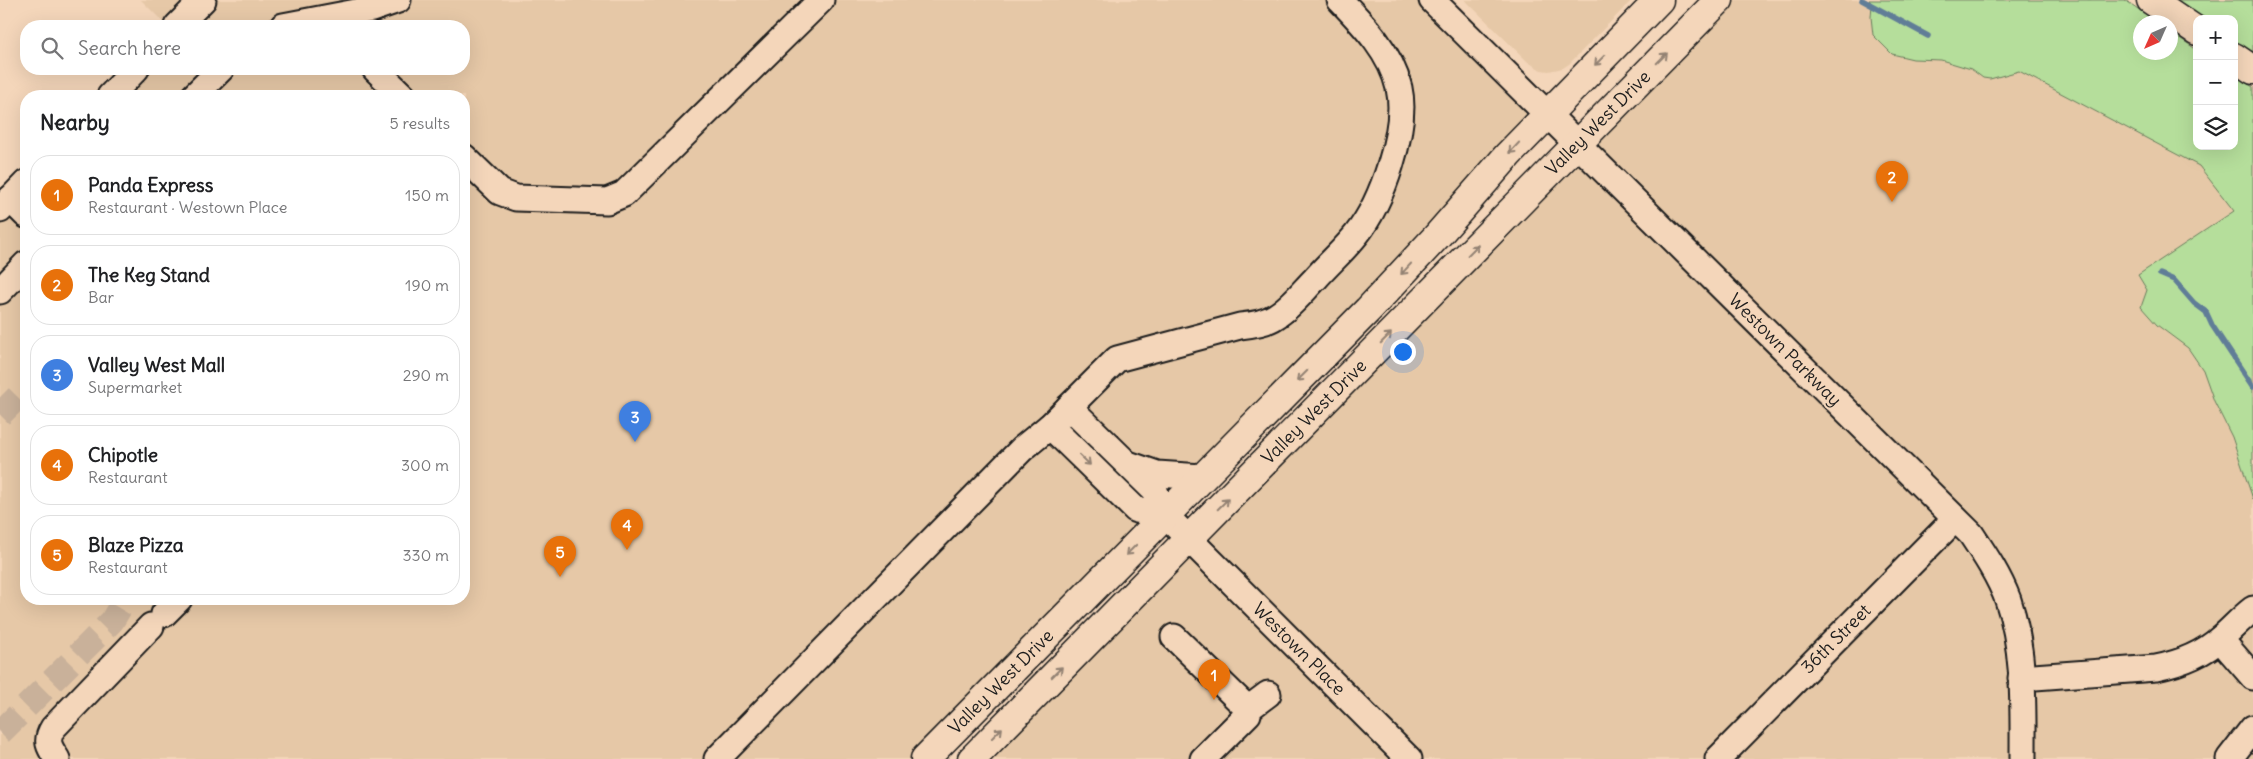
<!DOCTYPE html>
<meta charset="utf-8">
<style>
body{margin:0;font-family:Delius,sans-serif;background:#f2f2f2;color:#202124}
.controls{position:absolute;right:15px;top:15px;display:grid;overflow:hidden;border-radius:10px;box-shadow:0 5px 20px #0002}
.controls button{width:45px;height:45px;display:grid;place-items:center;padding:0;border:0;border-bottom:1px solid #e0e0e0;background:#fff;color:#202124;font:25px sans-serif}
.compass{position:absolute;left:2133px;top:15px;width:45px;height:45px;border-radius:50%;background:#fff;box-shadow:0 5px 20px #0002;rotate:225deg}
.you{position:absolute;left:1402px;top:351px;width:18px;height:18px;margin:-12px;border:4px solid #fff;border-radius:50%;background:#1a73e8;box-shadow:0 0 0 8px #1a73e833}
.badge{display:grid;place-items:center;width:32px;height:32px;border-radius:50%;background:#d1495b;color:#fff;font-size:16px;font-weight:700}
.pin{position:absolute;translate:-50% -41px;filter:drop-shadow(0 1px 2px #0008)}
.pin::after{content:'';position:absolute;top:26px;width:18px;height:15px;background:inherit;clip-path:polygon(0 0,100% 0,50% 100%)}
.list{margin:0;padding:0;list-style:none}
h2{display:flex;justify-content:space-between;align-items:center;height:65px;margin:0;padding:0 20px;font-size:21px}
h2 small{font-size:16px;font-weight:400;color:#757577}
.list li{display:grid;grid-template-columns:32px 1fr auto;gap:15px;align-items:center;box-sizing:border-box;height:80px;margin:0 10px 10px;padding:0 10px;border:1px solid #e0e0e0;border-radius:20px}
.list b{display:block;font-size:19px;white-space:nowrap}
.list p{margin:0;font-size:16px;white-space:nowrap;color:#757577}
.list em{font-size:16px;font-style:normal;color:#757577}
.icon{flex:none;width:28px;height:28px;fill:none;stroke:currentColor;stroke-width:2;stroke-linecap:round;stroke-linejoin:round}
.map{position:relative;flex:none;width:2253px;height:759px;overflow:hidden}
.search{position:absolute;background:#fff;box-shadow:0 5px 20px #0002;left:20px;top:20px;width:450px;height:55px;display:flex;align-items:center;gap:12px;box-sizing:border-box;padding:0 18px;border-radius:20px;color:#757577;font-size:19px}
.panel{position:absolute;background:#fff;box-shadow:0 5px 20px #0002;left:20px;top:90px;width:450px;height:515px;border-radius:20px}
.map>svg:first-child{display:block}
</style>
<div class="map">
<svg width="2253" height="759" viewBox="0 0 2253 759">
<rect width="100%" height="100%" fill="#f4d6ba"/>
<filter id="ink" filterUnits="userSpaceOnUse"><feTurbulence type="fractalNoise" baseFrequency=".02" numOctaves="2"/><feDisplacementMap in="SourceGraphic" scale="10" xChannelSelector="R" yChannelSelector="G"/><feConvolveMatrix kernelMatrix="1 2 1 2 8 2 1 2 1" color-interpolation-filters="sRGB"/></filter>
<g filter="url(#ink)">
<g fill="#e6c8a7">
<polygon points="141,0 1432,0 1548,113 925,759 0,759 0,210 26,183 26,599 464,599 464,96 110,96 136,69 464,69 464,26 167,26"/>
<polygon points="1465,0 1632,0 1569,64 1563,68 1549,71 1541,70 1528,62"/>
<polygon points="1719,0 1890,0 2253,186 2253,759 972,759"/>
</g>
<g fill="#b5de9b" stroke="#687d5c">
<polygon points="1869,0 2125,0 2157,22 2140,22 2140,52 2170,52 2171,32 2197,50 2197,146 2234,146 2234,75 2253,87 2253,499 2232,437 2214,401 2203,370 2188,348 2157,325 2141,307 2147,290 2138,275 2234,211 2199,166 2019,71 1990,79 1983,78 1971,69 1941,60 1913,59 1892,54 1873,35 1871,17 1872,4"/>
<polygon points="2176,0 2253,0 2253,53 2234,40 2234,19 2203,19"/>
</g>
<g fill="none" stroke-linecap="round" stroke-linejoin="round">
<g stroke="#617d97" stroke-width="5.5">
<polyline points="1862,0 1928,36"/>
<polyline points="2160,274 2174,280 2194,303 2206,312 2212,325 2253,387"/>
</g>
<g stroke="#c9b19a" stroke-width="25" stroke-dasharray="25 12" stroke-linecap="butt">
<polyline points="0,397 26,423"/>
<polyline points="0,733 112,621 125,599"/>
</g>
<defs>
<g id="minor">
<path d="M1432,0L1971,534C1985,555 1999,576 2008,600C2025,650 2023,707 2023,759"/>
<polyline points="177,26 203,0"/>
<polyline points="283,26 372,9 398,0"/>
<polyline points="375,69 403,96"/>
<polyline points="110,96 136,69"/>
<polyline points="194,96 221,69"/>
<polyline points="464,157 500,192 516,198 607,201 624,194 821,0"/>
<polyline points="10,199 26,215"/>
<polyline points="0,210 26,183"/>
<polyline points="0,291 26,264"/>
<polyline points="1069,407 1155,491 1165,515 1409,759"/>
<polyline points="1050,426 1136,510 1165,515"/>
<polyline points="1131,465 1157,474 1202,477"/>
<polyline points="164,614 179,599"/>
<polyline points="1174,637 1248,709 1248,714 1203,759"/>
<polyline points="2220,639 2253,677"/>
<path d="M2021,678L2156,668C2181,663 2202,655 2221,638C2232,629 2241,618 2253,609"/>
<polyline points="1248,709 1268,694"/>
<path d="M57,759C49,747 45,741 53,728L151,626"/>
<path d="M717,759L1022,449L1050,426L1117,359L1240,326C1252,325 1266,323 1276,316C1291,307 1303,291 1315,279C1328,264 1344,250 1356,235C1382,203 1408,128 1399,88C1391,53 1364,25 1340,0"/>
<polyline points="1718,759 1955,519"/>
<polyline points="2229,759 2253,728"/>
</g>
<g id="major">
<polyline points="925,759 1368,310 1438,235 1508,155 1659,0"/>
<polyline points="972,759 1719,0"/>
</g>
<g id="highway">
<polyline points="2151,0 2197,31"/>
<polyline points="2234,57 2253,70"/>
</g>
</defs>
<use href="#minor" stroke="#1c1c1c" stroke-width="29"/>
<use href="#major" stroke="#1c1c1c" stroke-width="31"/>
<use href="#highway" stroke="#1c1c1c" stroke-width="31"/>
<use href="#minor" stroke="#f4d6ba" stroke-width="25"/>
<use href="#major" stroke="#f4d6ba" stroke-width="28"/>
<use href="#highway" stroke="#f4d6ba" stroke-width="28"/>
</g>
<defs><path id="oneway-shaft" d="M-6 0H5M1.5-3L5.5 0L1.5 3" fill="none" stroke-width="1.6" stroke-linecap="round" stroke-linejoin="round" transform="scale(1.25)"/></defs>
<g stroke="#938273">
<use href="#oneway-shaft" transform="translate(1662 58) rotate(-45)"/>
<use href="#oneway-shaft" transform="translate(1600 60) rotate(135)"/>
<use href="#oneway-shaft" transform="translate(1514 148) rotate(133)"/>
<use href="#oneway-shaft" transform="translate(1473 250) rotate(-45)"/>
<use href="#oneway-shaft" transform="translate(1406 269) rotate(133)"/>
<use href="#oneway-shaft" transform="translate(1386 338) rotate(-45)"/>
<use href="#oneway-shaft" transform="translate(1302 376) rotate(135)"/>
<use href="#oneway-shaft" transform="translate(1085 460) rotate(44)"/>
<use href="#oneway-shaft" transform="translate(1223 504) rotate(-45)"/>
<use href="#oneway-shaft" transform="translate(1131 550) rotate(135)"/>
<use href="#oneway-shaft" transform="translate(1057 672) rotate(-45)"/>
<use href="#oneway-shaft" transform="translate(997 733) rotate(-45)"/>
</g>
</g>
<g text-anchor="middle" stroke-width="4" stroke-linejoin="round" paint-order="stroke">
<g font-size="18" fill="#1c1c1c" stroke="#f4d6ba">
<text transform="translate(1598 123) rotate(-45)" y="6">Valley West Drive</text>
<text transform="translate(1785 350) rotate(45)" y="6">Westown Parkway</text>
<text transform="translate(1314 412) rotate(-45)" y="6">Valley West Drive</text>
<text transform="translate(1836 639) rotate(-45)" y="6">36th Street</text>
<text transform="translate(1299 649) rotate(45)" y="6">Westown Place</text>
<text transform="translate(1001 682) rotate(-45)" y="6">Valley West Drive</text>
</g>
</g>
</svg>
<div class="controls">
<button>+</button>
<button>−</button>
<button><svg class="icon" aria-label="layers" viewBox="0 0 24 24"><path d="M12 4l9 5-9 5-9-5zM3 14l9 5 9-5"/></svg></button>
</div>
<svg class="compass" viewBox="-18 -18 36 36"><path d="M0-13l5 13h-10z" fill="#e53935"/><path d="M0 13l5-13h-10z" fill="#757577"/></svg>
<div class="you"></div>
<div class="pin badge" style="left:1214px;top:700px;background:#e8710a">1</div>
<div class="pin badge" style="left:1892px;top:202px;background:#e8710a">2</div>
<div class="pin badge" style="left:635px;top:442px;background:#3f7fe0">3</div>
<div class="pin badge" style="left:627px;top:550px;background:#e8710a">4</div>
<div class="pin badge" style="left:560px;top:577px;background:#e8710a">5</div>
<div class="search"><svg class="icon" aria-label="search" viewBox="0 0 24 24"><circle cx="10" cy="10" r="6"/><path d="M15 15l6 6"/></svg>Search here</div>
<section class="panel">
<h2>Nearby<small>5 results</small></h2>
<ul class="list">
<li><span class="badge" style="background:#e8710a">1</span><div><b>Panda Express</b><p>Restaurant · Westown Place</p></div><em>150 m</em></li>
<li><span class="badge" style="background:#e8710a">2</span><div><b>The Keg Stand</b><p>Bar</p></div><em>190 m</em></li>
<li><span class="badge" style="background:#3f7fe0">3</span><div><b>Valley West Mall</b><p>Supermarket</p></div><em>290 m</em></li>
<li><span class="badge" style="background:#e8710a">4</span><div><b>Chipotle</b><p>Restaurant</p></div><em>300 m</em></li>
<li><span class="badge" style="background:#e8710a">5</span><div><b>Blaze Pizza</b><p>Restaurant</p></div><em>330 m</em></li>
</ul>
</section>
</div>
